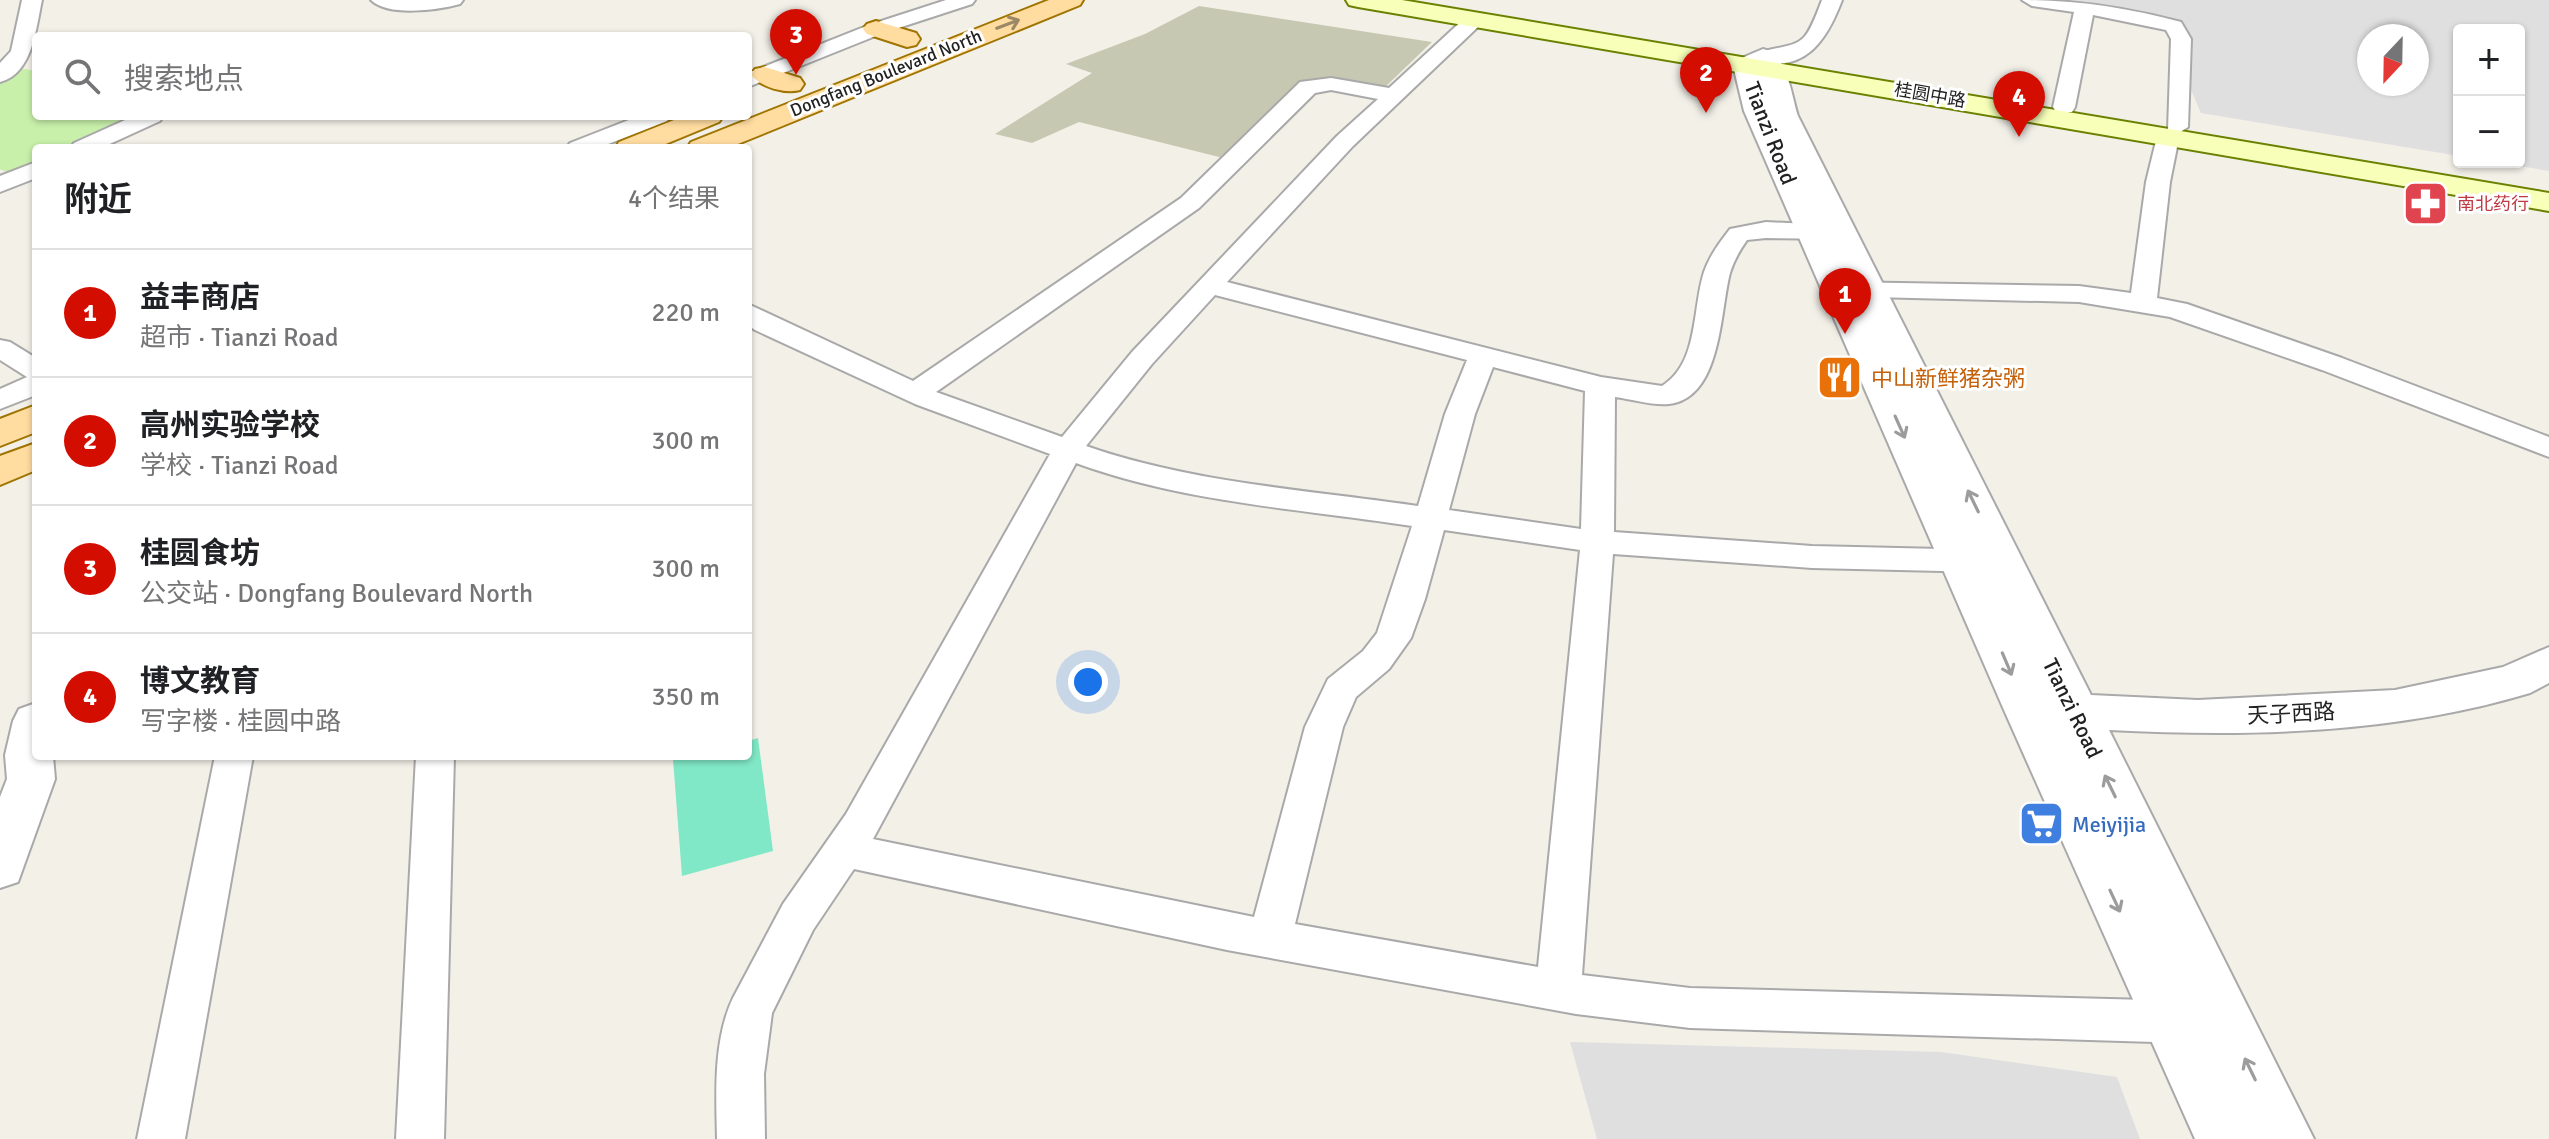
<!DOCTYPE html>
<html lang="zh">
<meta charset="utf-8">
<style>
body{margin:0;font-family:Signika,"Noto Sans SC",sans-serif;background:#f2f2f2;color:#202124}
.controls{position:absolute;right:24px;top:24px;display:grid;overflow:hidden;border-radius:8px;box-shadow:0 2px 6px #0004}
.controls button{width:72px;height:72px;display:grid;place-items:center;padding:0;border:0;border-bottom:2px solid #e0e0e0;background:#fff;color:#202124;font:40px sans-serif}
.compass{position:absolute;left:2357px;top:24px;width:72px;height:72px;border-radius:50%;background:#fff;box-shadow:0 2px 6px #0004;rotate:202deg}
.you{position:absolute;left:1088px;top:682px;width:28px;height:28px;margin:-20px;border:6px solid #fff;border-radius:50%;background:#1a73e8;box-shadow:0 0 0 12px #1a73e833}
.badge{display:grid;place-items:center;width:52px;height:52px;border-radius:50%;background:#d30d00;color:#fff;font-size:26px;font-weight:700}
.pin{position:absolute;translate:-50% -66px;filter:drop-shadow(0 2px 4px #0008)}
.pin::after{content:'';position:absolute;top:42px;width:28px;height:24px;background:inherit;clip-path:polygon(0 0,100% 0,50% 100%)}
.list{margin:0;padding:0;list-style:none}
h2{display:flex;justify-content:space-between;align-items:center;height:104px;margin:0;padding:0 32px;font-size:34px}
h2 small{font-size:26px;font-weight:400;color:#757577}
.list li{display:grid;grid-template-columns:52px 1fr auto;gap:24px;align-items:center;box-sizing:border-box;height:128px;padding:0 32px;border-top:2px solid #e0e0e0}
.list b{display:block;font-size:30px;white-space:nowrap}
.list p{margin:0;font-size:26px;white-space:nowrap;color:#757577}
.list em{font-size:26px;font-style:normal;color:#757577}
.icon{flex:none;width:44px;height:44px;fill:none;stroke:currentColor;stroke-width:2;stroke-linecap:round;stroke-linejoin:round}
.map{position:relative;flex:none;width:2549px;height:1139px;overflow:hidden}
.search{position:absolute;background:#fff;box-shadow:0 2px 6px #0004;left:32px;top:32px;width:720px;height:88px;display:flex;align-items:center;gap:20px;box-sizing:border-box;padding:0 28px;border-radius:8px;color:#757577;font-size:30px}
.panel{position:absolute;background:#fff;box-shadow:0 2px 6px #0004;left:32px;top:144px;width:720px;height:616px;border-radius:8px}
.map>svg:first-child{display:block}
</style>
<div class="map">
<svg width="2549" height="1139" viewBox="0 0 2549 1139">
<rect width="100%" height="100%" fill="#f3f0e8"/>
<g fill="#e0dfdf" fill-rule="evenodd">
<path d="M2050,0H2549V171L2496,162H2519V30H2459V156L2201,113L2188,83L2192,37L2170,18ZM2369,36H2417V84H2369Z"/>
<polygon points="1570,1042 1941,1052 2117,1077 2140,1139 1597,1139"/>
</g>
<polygon fill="#c7c8b2" points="1199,6 1432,42 1382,90 1314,79 1227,159 1079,122 1032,143 995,134 1092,73 1066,64 1145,34"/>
<path fill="#c8f0aa" d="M20,68L36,71V116H140L70,148H36V163C24,167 11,176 0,169V83L12,71Z"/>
<polygon fill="#80e8c6" points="758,738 773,851 682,876 673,759 687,756 748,756 748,741"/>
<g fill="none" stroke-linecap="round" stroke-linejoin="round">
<defs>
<g id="minor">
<path d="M22,0H42C36,27 33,74 0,82V63L11,51Z"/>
<path d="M371,0H463L460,4C438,10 388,17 371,0Z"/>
<polygon points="946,0 975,0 972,4 883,33 748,87 748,73 869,25"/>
<path d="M1822,0H1842C1827,40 1805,74 1756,61L1753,57L1756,53C1803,41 1803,51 1822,0Z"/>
<path d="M2022,0C2077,0 2128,8 2181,22L2191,39L2188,127L2177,134L2179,137L2170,182L2157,298L2187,304L2342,358L2549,437V457L2322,370L2170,317L2079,302L1831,296L1827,290L1831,284L1840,282L2079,286L2131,293L2146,182L2157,137L2160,132L2168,130L2171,39L2166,30L2093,15L2075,107L2072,112H2056L2053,107L2074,12L2032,6Z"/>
<path d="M1474,14L1481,16L1484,20L1481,24L1353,146L1227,282L1601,377L1662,386C1699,363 1692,309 1704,272C1710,255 1720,242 1730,229L1766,222L1850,226L1854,231L1850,236L1841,239L1766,238L1747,240C1740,250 1734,260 1730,273C1720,310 1722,398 1669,404C1653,406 1631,399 1615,397L1614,532L1812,546L1985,550L1997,553L2002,561L1997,569L1985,572L1812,568L1613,554L1582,975L1690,988L2187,1001L2203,1007L2210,1022L2203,1037L2187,1043L1690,1028L1576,1014L1227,950L854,869L813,930L772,1013L764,1074L765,1139H717C716,1093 713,1040 733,998L783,904L846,814L1050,454L915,404L755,330L748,325V304L913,381L1181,198L1300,82L1331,78L1389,88L1467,16ZM1331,90L1378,99L1337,136L1132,352L1062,437L936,392L1199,208L1315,93ZM1215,295L1467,360L1445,414L1418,506C1308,490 1192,483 1086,446L1152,364ZM1493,367L1585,391L1581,529L1449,510L1475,414ZM1076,463C1182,502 1300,509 1412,526L1377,633L1363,651L1328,679L1305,727L1254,917L873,839ZM1444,530L1580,550L1538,967L1295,924L1343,727L1356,697L1389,669L1411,638L1425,599Z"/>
<polygon points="134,116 163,116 160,121 101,148 70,148 74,143"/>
<polygon points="639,116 670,116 667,121 598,148 566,148 570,143"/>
<polygon points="36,162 36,178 0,192 0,176"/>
<polygon points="0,340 10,342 36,358 36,395 0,409 0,389 27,377 0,360"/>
<polygon points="215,756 253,756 185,1139 137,1139"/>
<polygon points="416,756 454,756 444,1139 396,1139"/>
</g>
<g id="tertiary">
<path d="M1763,49C1788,55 1791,95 1798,116L2091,695L2198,700L2395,690L2503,667L2549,647V683L2530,693C2394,734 2250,737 2109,730L2314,1139H2195L2004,710L1744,111L1733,65L1737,60Z"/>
<polygon points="36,703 36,756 53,756 55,779 18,882 0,888 0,797 7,779 5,755 13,721 19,709"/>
</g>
<polygon id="secondary" points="1346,0 1402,0 2549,193 2549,211 1358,7 1349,5"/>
<g id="primary">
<polygon points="1049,0 1083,0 1080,5 728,148 687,148 691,142"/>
<polygon points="876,21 916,33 920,39 916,45 907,47 867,34 863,29 867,24"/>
<path d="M765,67L800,78L804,84L800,90C785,94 761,87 751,75L755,69Z"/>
<polygon points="684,116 723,116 719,122 656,148 615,148 619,142"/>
<polygon points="36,405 36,432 0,446 0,419"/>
<polygon points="36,443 36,470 0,485 0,456"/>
</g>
</defs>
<use href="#minor" stroke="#a9a9a9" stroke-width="4"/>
<use href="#tertiary" stroke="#a9a9a9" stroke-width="4"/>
<use href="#secondary" stroke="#6b8100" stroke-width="4"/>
<use href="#primary" stroke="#9f7400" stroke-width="4"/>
<use href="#minor" fill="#fff" fill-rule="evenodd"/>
<use href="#tertiary" fill="#fff" fill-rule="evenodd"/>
<use href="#secondary" fill="#f7ffb9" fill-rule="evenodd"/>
<use href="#primary" fill="#ffdca0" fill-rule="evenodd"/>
</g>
<defs><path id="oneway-shaft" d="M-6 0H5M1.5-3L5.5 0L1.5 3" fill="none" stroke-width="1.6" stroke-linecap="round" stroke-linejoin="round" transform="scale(2)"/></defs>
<use stroke="#9c8867" href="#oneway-shaft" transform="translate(1008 24) rotate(-21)"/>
<g stroke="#9c9c9c">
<use href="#oneway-shaft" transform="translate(1900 427) rotate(66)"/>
<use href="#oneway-shaft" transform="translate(1973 501) rotate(-116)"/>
<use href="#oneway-shaft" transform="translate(2007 664) rotate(67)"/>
<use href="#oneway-shaft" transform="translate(2110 786) rotate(-116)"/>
<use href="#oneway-shaft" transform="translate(2115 901) rotate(65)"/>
<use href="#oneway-shaft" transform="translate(2250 1069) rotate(-116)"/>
</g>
<defs>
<symbol id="pharmacy-square" viewBox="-11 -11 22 22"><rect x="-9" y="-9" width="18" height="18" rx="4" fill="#e0444e" stroke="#fff"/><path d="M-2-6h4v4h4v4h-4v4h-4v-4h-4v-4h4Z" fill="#fff"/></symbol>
<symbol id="restaurant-square" viewBox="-11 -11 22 22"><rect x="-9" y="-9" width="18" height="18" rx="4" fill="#e8710a" stroke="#fff"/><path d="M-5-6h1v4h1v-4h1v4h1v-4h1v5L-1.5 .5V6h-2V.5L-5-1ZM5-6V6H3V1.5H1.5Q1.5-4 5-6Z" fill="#fff"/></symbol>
<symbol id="supermarket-square" viewBox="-11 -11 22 22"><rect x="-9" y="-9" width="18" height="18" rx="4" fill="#3f7fe0" stroke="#fff"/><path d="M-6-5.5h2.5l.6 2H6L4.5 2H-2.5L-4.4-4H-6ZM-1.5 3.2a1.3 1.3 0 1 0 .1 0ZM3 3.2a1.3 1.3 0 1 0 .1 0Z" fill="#fff"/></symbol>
</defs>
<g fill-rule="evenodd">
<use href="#pharmacy-square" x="2400" y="178" width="51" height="51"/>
<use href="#restaurant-square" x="1814" y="352" width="51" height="51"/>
<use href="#supermarket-square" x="2016" y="798" width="51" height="51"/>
</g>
<g text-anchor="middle" stroke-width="6" stroke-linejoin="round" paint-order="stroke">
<g font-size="18" fill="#222" stroke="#fff">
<text transform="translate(886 73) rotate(-22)" y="6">Dongfang Boulevard North</text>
<text transform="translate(1930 95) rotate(10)" y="6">桂圆中路</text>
</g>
<g font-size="18" fill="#be3a42" stroke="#fff" text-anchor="start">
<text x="2457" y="210">南北药行</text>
</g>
<g font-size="22" fill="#222" stroke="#fff">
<text transform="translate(1771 133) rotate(69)" y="8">Tianzi Road</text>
<text transform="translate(2073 708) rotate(64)" y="8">Tianzi Road</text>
<text transform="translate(2291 713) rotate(-3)" y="8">天子西路</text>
</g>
<g font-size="22" fill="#c56008" stroke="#fff" text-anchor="start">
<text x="1871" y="386">中山新鲜猪杂粥</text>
</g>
<g font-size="22" fill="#366cbe" stroke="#fff" text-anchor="start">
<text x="2072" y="832">Meiyijia</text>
</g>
</g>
</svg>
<div class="controls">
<button>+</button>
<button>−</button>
</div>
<svg class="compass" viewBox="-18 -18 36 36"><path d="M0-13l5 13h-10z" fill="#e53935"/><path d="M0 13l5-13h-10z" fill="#757577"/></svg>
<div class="you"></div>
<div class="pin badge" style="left:1845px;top:334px">1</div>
<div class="pin badge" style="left:1706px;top:113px">2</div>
<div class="pin badge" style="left:796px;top:75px">3</div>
<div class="pin badge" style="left:2019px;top:137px">4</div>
<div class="search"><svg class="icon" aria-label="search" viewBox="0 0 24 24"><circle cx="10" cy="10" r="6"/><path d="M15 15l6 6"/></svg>搜索地点</div>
<section class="panel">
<h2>附近<small>4个结果</small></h2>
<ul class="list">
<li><span class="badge">1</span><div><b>益丰商店</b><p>超市 · Tianzi Road</p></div><em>220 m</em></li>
<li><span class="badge">2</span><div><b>高州实验学校</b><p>学校 · Tianzi Road</p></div><em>300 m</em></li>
<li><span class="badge">3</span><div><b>桂圆食坊</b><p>公交站 · Dongfang Boulevard North</p></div><em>300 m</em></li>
<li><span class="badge">4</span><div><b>博文教育</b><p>写字楼 · 桂圆中路</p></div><em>350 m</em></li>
</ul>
</section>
</div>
